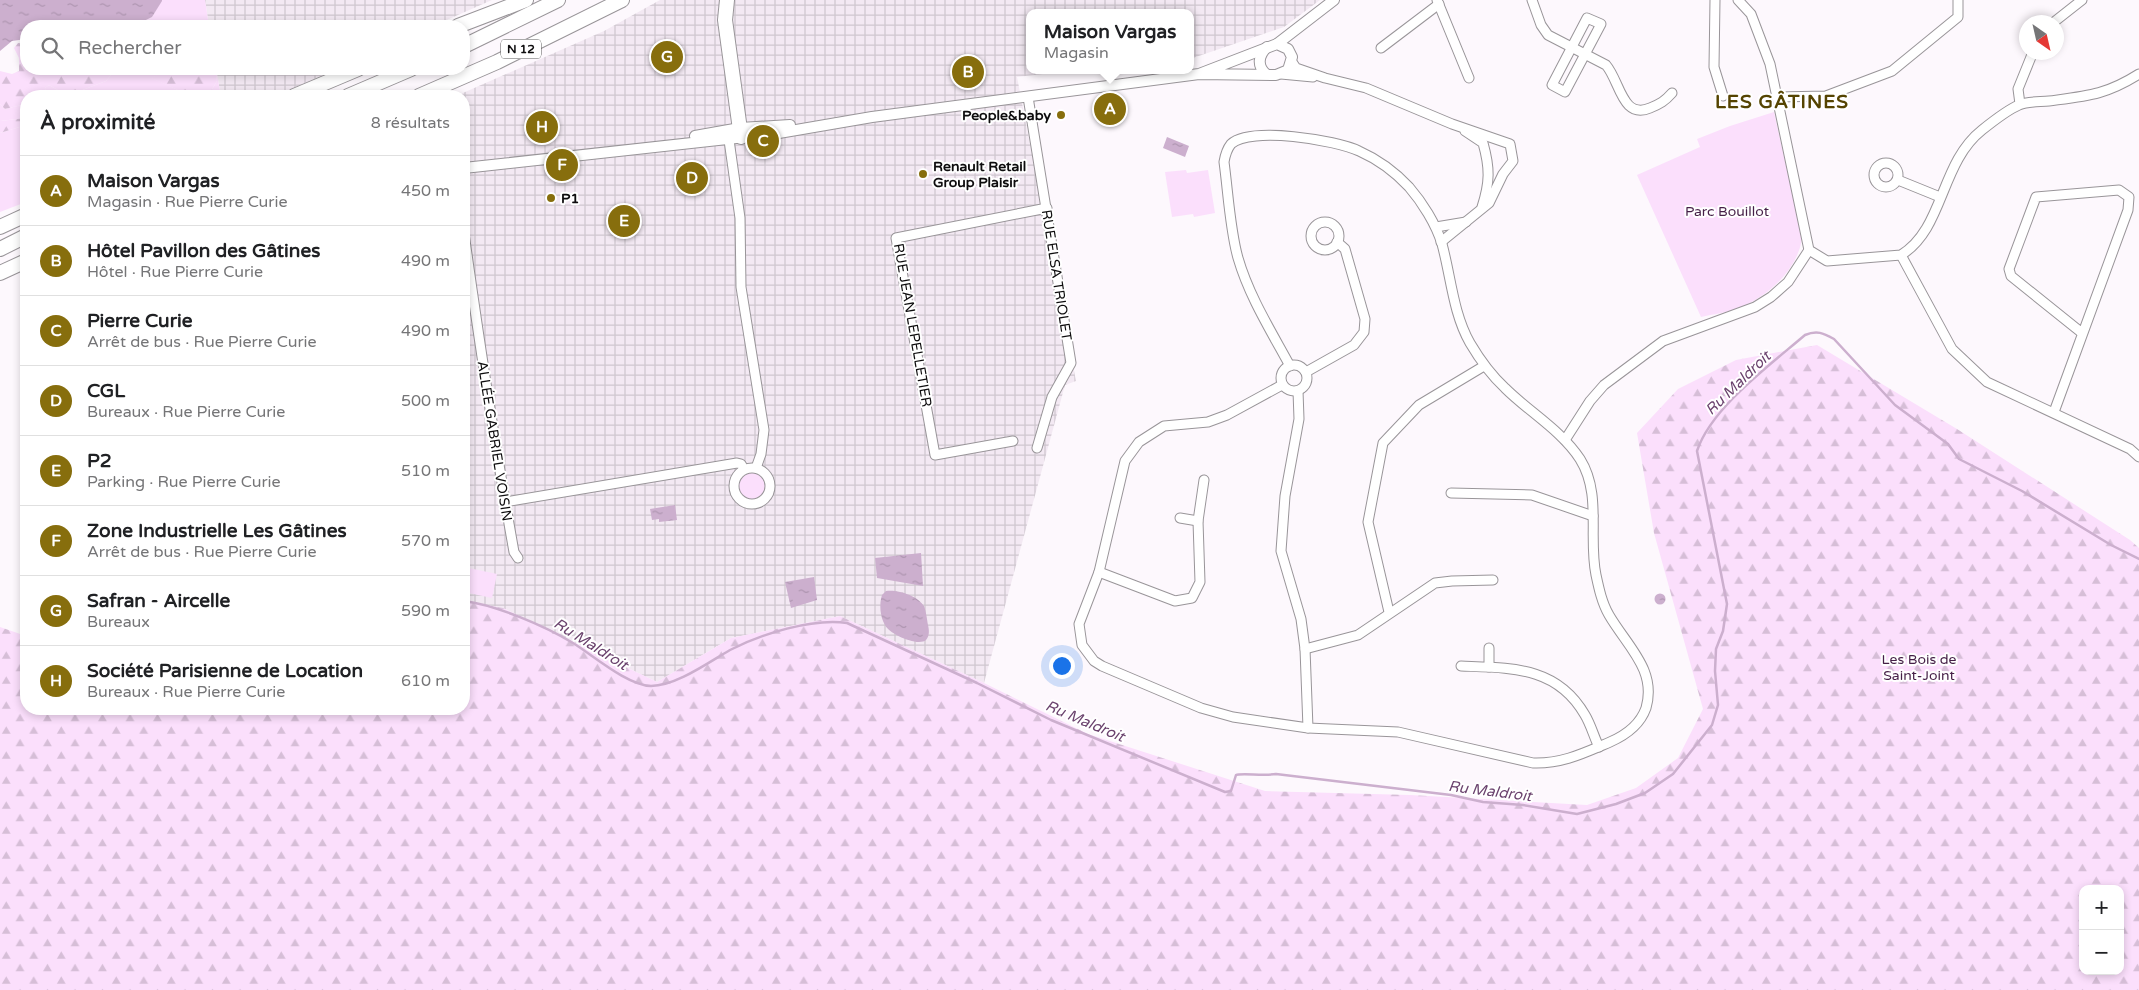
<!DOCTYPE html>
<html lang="fr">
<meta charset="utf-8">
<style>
body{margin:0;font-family:"Varela Round",sans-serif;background:#f2f2f2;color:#202124}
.controls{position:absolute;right:15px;bottom:15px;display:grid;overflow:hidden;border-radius:10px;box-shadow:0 2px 8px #0003}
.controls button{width:45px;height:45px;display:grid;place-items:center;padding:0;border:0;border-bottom:1px solid #e0e0e0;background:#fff;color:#202124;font:25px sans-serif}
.compass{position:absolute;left:2019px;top:15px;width:45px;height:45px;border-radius:50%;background:#fff;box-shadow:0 2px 8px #0003;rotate:146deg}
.you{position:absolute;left:1061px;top:665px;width:18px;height:18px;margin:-12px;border:4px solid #fff;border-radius:50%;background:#1a73e8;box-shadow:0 0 0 8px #1a73e833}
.badge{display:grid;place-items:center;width:32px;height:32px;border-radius:50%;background:#876e0d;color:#fff;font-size:16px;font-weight:700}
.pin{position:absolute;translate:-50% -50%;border:2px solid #fff;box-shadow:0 1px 5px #0006}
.popup{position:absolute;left:1026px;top:9px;width:168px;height:65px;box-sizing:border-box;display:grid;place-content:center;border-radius:10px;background:#fff;filter:drop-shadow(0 1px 4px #0005);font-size:16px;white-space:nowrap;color:#757577}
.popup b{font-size:19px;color:#202124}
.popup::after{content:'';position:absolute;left:50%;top:100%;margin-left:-10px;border:10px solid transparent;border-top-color:#fff}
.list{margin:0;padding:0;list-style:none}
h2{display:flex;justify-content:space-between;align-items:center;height:65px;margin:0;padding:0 20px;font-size:21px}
h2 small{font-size:16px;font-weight:400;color:#757577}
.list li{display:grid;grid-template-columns:32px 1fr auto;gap:15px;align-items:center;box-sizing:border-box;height:70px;padding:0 20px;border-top:1px solid #e0e0e0}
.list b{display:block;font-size:19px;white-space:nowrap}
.list p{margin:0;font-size:16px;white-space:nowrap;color:#757577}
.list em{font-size:16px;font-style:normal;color:#757577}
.icon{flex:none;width:28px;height:28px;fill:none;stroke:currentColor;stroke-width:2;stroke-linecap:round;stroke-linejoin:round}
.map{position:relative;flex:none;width:2139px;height:990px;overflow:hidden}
.search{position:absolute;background:#fff;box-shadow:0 2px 8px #0003;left:20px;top:20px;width:450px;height:55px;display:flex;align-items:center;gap:12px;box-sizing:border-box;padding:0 18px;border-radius:20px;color:#757577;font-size:19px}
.panel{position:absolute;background:#fff;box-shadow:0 2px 8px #0003;left:20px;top:90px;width:450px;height:625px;border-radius:20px}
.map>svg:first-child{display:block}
</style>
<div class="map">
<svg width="2139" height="990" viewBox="0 0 2139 990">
<defs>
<pattern id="industrial-grid" width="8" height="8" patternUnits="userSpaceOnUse" patternTransform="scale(1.25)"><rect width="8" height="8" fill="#f3e9f3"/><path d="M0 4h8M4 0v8" fill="none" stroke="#cfc7cf"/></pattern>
<pattern id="forest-firs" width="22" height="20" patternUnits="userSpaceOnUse" patternTransform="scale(1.25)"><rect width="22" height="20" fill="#fbdffc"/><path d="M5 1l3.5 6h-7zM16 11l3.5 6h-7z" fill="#d6bed7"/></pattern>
<pattern id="water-ripples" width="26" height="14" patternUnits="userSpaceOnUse" patternTransform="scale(1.25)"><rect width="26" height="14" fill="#ccafce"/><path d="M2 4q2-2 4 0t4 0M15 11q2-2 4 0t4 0" fill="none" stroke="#ae95b0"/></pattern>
</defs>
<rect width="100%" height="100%" fill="#fdf8fd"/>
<g fill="url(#industrial-grid)">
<polygon points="205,0 492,0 433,26 209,26"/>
<polygon points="660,0 1320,0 1284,27 1190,59 1190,13 1030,13 1030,70 1077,70 1017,77 1076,381 1065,385 984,683 840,616 731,638 657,682 503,608 464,601 464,96 456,96 604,31"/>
<polygon points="216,69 337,69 275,96 221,96"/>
</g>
<g fill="#fbdffc">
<polygon points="162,0 205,0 209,26 134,26 152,17"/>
<polygon points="116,69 169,69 152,78 191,96 46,96 45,88 49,85 63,93 80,91 106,81"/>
<polygon points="215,69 216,69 221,96 208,96 217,81"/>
<polygon points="0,104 5,109 26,104 26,118 0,121"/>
<path d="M1774,112L1802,238C1798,269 1768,297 1739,308C1727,313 1713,314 1701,317L1637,175L1700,147L1697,139L1730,126Z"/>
<polygon points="26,125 26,202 0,212 0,133"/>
<polygon points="1186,170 1187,173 1208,170 1215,213 1194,217 1193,214 1172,217 1165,172"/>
<circle cx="752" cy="486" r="14"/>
<polygon points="464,567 497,574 492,598 464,592"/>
</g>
<g fill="url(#forest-firs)" fill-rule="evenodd">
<polygon points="18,43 26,44 26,69 116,69 106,81 80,91 63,93 49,85 45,88 46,96 26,96 26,104 5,109 0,104 0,71 12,74 19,71 19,58 14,48"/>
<polygon points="169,69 215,69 217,81 208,96 191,96 151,78"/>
<polygon points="26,118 26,125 0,133 0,121"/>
<path d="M1817,345L1957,429L2130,540L2139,548V990H0V627L26,636V709H464V601L503,608L657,682L731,638L840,616L984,683L1088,734L1265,791L1410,795L1587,805L1636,788L1678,758L1703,709L1654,533L1637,433L1678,389L1736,360ZM2083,889H2120V971H2083Z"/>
</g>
<g fill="url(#water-ripples)">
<polygon points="0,0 162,0 162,1 152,17 134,26 26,26 26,39 12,41 0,51"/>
<polygon points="1167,137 1189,146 1185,157 1163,148"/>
<polygon points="675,505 677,520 659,522 659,519 652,520 650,509"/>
<polygon points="921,553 923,586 877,578 875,558"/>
<polygon points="814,577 817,600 791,608 785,582"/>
<path d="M886,591C898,589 918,596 924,606C926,611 927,619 928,625C929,629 930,636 926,640C918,647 889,634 885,625C880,617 879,604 882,595Z"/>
<circle cx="1660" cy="599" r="5.5"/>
</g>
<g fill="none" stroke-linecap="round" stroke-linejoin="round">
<path stroke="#ccafce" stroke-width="2.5" d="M464,601C496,605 545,626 573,643C594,656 627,685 651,686C676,686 709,662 730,650C761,634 812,618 847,623L977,683L1051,720L1225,792L1231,791L1236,775C1240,773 1266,776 1276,774L1451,795L1483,802L1523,805L1577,814L1616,804L1645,793L1673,774L1712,725L1718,705L1715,671L1716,649L1723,631L1727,604L1697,451C1711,408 1770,365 1805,335C1817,330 1823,333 1834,339L1895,405L1948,444L1959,459L2022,491L2111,545L2139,559"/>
<defs>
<g id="minor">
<polyline points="1437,0 1469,78"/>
<path d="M1532,0L1541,25L1548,35L1606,65C1620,81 1622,120 1650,108C1660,104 1665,101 1672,93"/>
<polyline points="1715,0 1714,67 1723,96"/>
<path d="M1738,0L1751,14L1770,64L1809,250L1827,261L1901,255C1944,229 1940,163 1982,130C1992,122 2007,110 2019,105C2028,101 2040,102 2049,101C2087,96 2106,95 2139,74"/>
<polygon points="1587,18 1601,24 1565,92 1552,85"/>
<polyline points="2054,22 2082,0"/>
<polyline points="1381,48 1439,4"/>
<polyline points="1292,62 1296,68 1325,78 1366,88 1452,124 1510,144 1513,161 1503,174 1489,203 1441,242"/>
<polyline points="1281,74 1313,77"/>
<polyline points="1028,97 1071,363 1052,397 1037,448"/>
<polyline points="1778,97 1826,96 1892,71 1958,17 1958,0"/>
<polyline points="2020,104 2018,89 2033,52"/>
<path d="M1465,131L1483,143C1490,168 1490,182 1482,207"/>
<polyline points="728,133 740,218 741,287 764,430 761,454 756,468"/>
<circle cx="1886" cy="175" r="12"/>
<polyline points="1898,180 1940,197"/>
<circle cx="1325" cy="236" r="14"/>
<polyline points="1436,227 1466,222"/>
<path d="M464,233C479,340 495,446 514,552L518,558"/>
<polyline points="1901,255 1952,349 1987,382 2130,449 2139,457"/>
<circle cx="1294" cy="378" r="13"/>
<polyline points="1306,372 1354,345 1364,332 1365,319 1345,249 1337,242"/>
<path d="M1282,385L1227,415L1208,422L1164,426L1139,442L1125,461L1099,572L1079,624L1082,645L1094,661L1102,666L1201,708L1233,717L1308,728L1398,732L1533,763C1562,764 1584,753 1610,742C1626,735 1640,725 1646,708C1657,670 1627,646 1609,615C1602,603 1599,589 1596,575C1588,537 1602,494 1580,459C1561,430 1529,412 1505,388C1491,375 1480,360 1470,343C1453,313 1451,277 1442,244C1436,224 1422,202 1409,187C1395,172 1377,159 1359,151C1336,140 1250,126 1231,144C1227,149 1225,156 1224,162C1228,191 1230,230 1238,258C1249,296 1271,331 1290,366"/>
<polyline points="1298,391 1299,419 1285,496 1281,551 1301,619 1305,649 1308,728"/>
<polyline points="2054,412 2128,210 2129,197 2119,190 2036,197 2009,269 2011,276 2082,333"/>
<polyline points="1565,440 1590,401 1604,385 1663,341 1755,307 1771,297 1788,282 1809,250"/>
<polyline points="1013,441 935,455 896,238 1047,208"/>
<circle cx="752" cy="486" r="18"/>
<polyline points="1451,493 1532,495 1593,516"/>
<polyline points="505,502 737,463 741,464 744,469"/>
<polyline points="1180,518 1198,521"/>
<polyline points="1099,572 1175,601 1192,598 1200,582 1198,521 1204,480"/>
<polyline points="1389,612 1368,522 1383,443 1419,405 1484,366"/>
<polyline points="1489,648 1489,667"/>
<polyline points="1305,649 1358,635 1435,583 1452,581 1493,580"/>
<path d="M1461,666C1511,668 1557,666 1585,715C1591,725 1594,737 1599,747"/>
</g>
<g id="tertiary">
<polyline points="1277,44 1334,0"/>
<path d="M1266,74C1257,66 1258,56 1267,47"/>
<polyline points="695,136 740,128 790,125"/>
<polyline points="464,168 773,134 872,117 1199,74 1276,75 1288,70 1292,57 1288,49 1277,44 1199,74"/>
</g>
<g id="trunk">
<polyline points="727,0 725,20 741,137"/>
<polyline points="458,26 526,0"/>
<polyline points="464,46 558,0"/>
<polyline points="294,96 358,69"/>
<polyline points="348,96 411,69"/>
<polyline points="419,96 497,62 622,0"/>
<polyline points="0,227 26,215"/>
<polyline points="0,249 26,236"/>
<polyline points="0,273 26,261"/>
</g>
</defs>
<use href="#minor" stroke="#999599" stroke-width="11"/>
<use href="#tertiary" stroke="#999599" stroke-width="12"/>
<use href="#trunk" stroke="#999599" stroke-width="16"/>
<use href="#minor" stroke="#fff" stroke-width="9"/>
<use href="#tertiary" stroke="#fff" stroke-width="10"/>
<use href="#trunk" stroke="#fff" stroke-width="14"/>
</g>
<g fill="#876e0d" stroke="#fff" stroke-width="2">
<circle cx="1061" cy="115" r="5"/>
<circle cx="923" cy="174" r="5"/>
<circle cx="551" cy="198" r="5"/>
</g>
<g text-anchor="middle" stroke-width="4" stroke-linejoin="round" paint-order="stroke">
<rect fill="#fff" stroke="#565656" stroke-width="1" x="501" y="39.5" width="40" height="19" rx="4"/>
<g font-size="12" font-weight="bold" fill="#0e0d0e">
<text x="521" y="53">N 12</text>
</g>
<g font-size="14" font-weight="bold" fill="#0e0d0e" stroke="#fff" text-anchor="start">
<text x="1051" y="120" text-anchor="end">People&amp;baby</text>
<text x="933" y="171">Renault Retail<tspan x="933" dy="16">Group Plaisir</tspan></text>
<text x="561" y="203">P1</text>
</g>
<g font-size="14" fill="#451f47" stroke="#fff">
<text x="1727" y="216">Parc Bouillot</text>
<text x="1919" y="664">Les Bois de<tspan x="1919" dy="16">Saint-Joint</tspan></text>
</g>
<g font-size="14" fill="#0e0d0e" stroke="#fff">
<text transform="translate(1057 275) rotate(81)" y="5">RUE ELSA TRIOLET</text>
<text transform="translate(913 325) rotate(80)" y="5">RUE JEAN LEPELLETIER</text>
<text transform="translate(495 441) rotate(81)" y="5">ALLÉE GABRIEL VOISIN</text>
</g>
<g font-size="15" font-style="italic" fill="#6b436e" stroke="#fff">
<text transform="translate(1738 383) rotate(-44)" y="5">Ru Maldroit</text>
<text transform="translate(591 644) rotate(32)" y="5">Ru Maldroit</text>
<text transform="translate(1085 721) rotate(23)" y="5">Ru Maldroit</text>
<text transform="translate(1490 791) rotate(7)" y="5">Ru Maldroit</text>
</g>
<g font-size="19" font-weight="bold" letter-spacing="1" fill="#554401" stroke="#fff">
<text x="1782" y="108">LES GÂTINES</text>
</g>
</g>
</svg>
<div class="controls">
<button>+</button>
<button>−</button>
</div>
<svg class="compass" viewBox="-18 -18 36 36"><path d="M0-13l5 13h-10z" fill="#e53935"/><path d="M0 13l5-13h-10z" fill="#757577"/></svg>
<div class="you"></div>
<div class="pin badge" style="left:1110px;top:109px">A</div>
<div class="popup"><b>Maison Vargas</b>Magasin</div>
<div class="pin badge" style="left:968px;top:72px">B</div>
<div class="pin badge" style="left:763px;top:141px">C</div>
<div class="pin badge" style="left:692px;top:178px">D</div>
<div class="pin badge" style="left:624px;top:221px">E</div>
<div class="pin badge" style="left:562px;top:165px">F</div>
<div class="pin badge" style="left:667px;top:57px">G</div>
<div class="pin badge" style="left:542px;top:127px">H</div>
<div class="search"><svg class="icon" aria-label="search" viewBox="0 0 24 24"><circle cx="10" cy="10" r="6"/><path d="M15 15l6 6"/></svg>Rechercher</div>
<section class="panel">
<h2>À proximité<small>8 résultats</small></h2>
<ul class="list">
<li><span class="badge">A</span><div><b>Maison Vargas</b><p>Magasin · Rue Pierre Curie</p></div><em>450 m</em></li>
<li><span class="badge">B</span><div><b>Hôtel Pavillon des Gâtines</b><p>Hôtel · Rue Pierre Curie</p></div><em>490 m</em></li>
<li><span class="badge">C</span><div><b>Pierre Curie</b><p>Arrêt de bus · Rue Pierre Curie</p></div><em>490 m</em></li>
<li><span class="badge">D</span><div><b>CGL</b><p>Bureaux · Rue Pierre Curie</p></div><em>500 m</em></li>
<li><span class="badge">E</span><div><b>P2</b><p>Parking · Rue Pierre Curie</p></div><em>510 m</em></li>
<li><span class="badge">F</span><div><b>Zone Industrielle Les Gâtines</b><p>Arrêt de bus · Rue Pierre Curie</p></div><em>570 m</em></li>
<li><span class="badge">G</span><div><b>Safran - Aircelle</b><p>Bureaux</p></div><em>590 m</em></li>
<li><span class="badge">H</span><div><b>Société Parisienne de Location</b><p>Bureaux · Rue Pierre Curie</p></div><em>610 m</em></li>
</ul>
</section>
</div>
